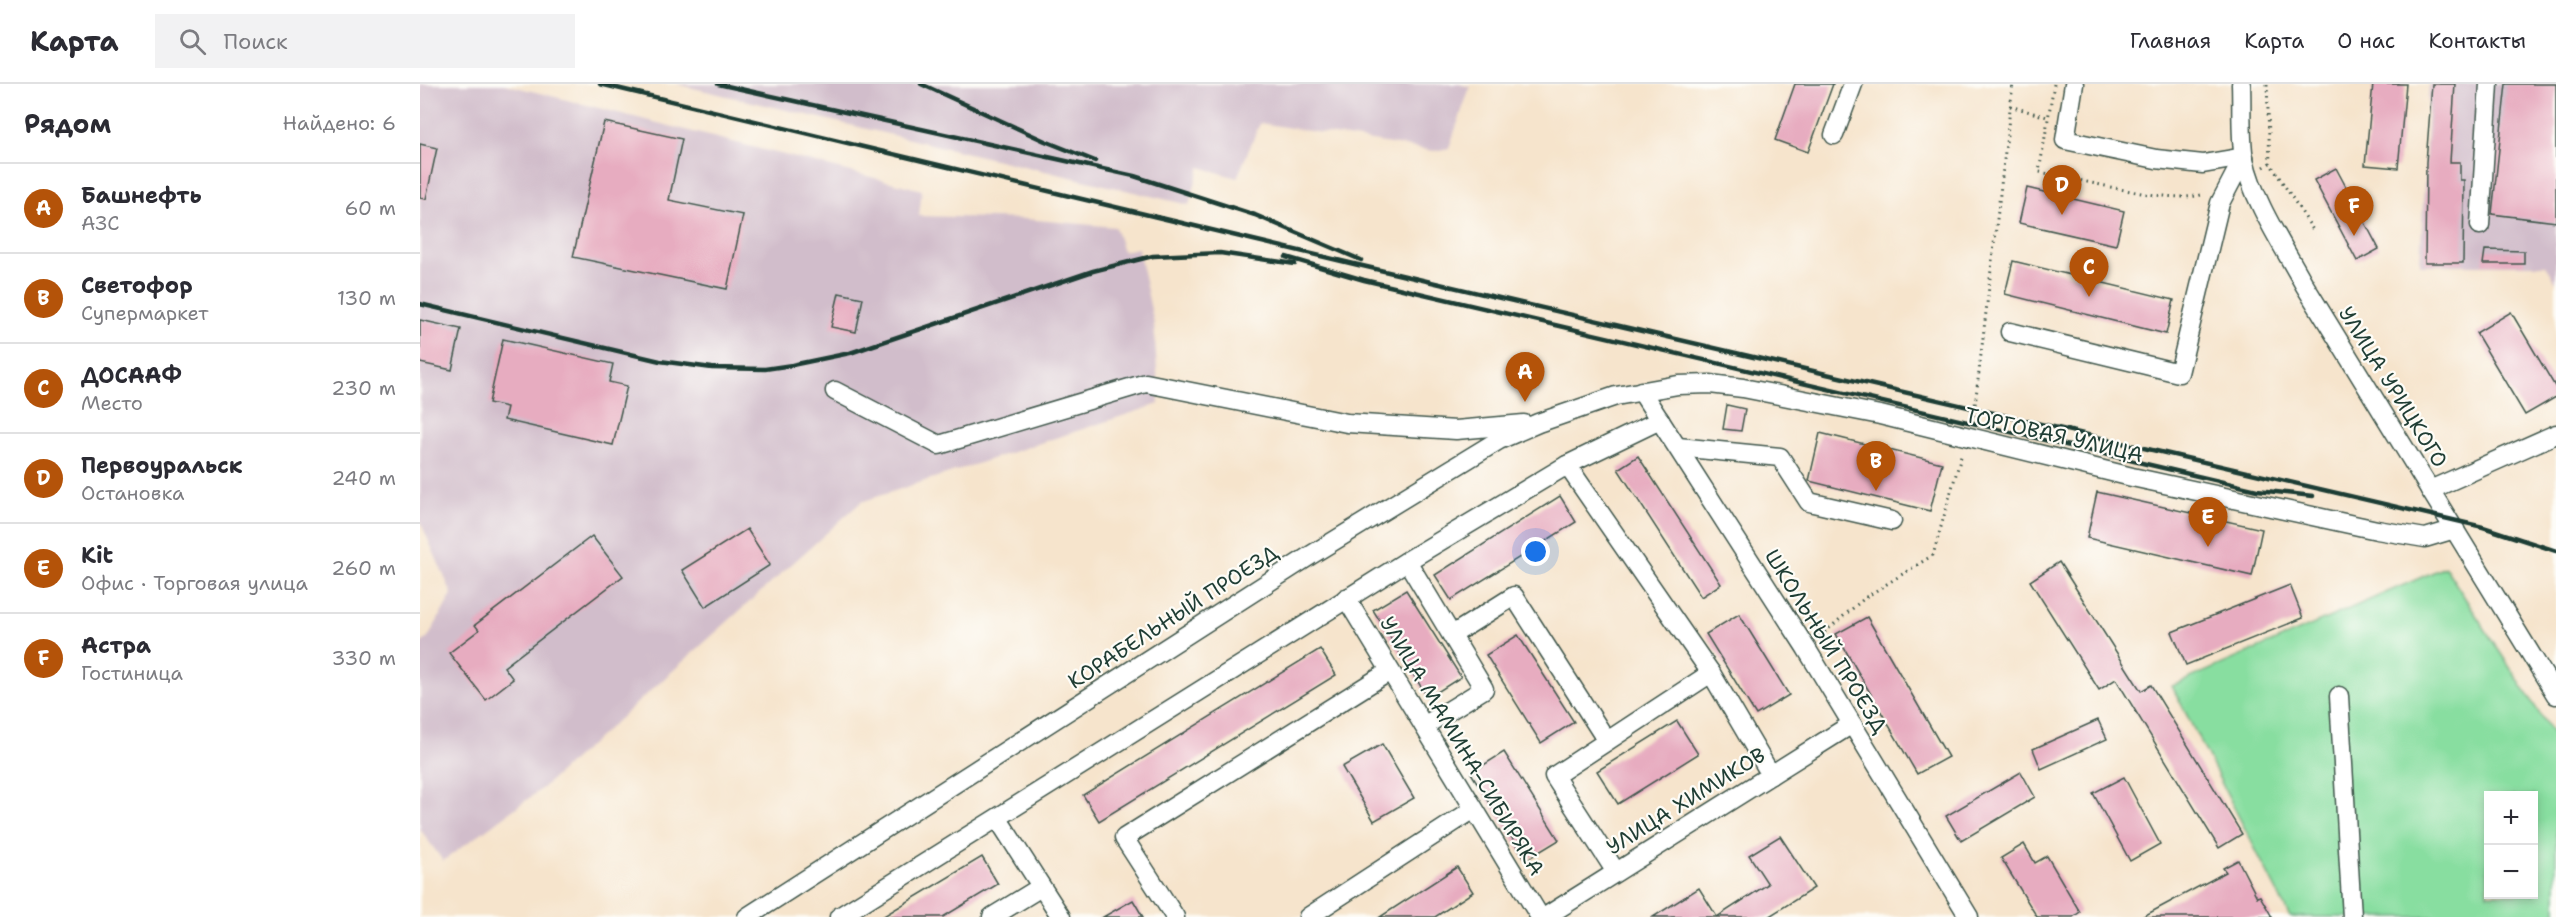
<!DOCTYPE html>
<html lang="ru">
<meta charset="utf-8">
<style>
body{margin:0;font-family:"Shantell Sans",sans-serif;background:#f2f2f3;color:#2b2b33}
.controls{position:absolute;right:18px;bottom:18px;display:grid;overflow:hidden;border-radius:0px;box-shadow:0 3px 9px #0003}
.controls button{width:54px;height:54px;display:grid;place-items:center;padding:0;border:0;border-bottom:2px solid #e1e1e2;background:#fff;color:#2b2b33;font:30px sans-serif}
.you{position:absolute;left:1116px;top:468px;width:21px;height:21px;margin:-15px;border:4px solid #fff;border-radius:50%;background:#1a73e8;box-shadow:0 0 0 9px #1a73e833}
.badge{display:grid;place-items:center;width:39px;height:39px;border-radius:50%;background:#b45309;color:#fff;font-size:20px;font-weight:700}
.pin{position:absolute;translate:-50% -50px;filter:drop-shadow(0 2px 3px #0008)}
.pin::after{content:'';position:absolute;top:32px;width:21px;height:18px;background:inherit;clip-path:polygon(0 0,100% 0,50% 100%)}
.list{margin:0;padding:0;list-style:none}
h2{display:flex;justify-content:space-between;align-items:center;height:78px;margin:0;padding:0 24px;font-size:26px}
h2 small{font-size:20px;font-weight:400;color:#7c7c81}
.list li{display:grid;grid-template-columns:39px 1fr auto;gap:18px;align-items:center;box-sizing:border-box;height:90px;padding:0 24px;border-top:2px solid #e1e1e2}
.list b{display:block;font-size:22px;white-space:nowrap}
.list p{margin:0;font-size:20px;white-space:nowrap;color:#7c7c81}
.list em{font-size:20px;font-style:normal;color:#7c7c81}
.icon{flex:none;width:33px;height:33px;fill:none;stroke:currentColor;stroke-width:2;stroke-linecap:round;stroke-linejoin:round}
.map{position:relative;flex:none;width:2136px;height:833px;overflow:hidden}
header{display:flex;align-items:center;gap:36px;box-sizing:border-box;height:84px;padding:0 30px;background:#fff;border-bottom:2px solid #e1e1e2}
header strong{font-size:28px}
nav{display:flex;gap:33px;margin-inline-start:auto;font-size:21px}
.search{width:420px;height:54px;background:#f2f2f3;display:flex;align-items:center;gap:15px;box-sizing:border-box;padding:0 21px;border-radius:0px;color:#7c7c81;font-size:22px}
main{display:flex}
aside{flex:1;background:#fff}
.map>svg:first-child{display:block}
</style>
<header>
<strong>Карта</strong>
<div class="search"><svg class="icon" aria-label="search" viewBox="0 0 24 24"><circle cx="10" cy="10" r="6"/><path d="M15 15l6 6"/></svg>Поиск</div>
<nav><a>Главная</a><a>Карта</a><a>О нас</a><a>Контакты</a></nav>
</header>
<main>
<aside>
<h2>Рядом<small>Найдено: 6</small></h2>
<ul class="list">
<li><span class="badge">A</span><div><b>Башнефть</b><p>АЗС</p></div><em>60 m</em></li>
<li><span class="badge">B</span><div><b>Светофор</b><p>Супермаркет</p></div><em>130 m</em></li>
<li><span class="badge">C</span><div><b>ДОСААФ</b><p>Место</p></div><em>230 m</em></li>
<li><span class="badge">D</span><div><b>Первоуральск</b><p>Остановка</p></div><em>240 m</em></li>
<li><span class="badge">E</span><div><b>Kit</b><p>Офис · Торговая улица</p></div><em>260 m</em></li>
<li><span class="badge">F</span><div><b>Астра</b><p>Гостиница</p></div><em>330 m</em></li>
</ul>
</aside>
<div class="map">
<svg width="2136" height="833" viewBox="0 0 2136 833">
<rect width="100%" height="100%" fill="#fdfcf7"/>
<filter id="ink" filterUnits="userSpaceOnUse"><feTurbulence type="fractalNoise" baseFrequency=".0167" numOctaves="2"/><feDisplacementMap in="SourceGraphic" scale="12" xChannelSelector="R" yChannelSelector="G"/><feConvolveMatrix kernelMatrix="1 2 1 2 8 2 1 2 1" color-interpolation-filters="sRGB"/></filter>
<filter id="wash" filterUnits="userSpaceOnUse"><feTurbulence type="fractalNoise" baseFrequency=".008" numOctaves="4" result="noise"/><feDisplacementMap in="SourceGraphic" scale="24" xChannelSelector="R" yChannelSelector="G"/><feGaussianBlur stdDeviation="1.35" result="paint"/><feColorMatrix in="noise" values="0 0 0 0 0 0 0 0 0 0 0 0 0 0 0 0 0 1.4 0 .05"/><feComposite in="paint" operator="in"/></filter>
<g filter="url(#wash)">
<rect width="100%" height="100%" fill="#f6e4cc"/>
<g fill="#d1bdcb">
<polygon points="0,0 84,0 502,106 499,132 606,135 695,143 703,167 718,164 734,240 739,320 441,418 120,706 23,777 0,745 0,560 8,554 32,510 0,437"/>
<polygon points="256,0 1039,0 1050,3 1029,64 1014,67 840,39 817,94 780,83 769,121"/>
<polygon points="2009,0 2136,0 2136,198 2126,181 2000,181"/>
</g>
<path fill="#88dea0" stroke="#548e6a" stroke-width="1.5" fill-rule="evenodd" d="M2025,483L2136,655V833H1870L1752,602ZM2068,712H2114V810H2068Z"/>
<g id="blocks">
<g fill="#e7acc0">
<polygon points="1375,0 1413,0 1388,68 1355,56"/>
<polygon points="1953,0 1986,0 1978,84 1945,81"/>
<polygon points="2012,0 2035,0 2030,78 2040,78 2040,96 2044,96 2043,179 2005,179 2006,78"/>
<polygon points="2086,0 2136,0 2136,138 2072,130"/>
<polygon points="184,38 262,55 249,116 323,131 307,205 153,173"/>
<polygon points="0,60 17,64 6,115 0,114"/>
<polygon points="1916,84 1959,165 1937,177 1894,96"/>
<polygon points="1607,104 1704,127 1696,161 1599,139"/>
<polygon points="2065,166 2104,167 2104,180 2063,180"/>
<polygon points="1593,177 1754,216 1746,250 1585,210"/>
<polygon points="419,209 443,214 436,248 411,243"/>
<polygon points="2091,228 2136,304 2136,313 2105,331 2056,249"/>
<polygon points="0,236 41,245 32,286 0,279"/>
<polygon points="83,255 193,280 189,298 207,302 193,361 84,336 87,323 69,319"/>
<polygon points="1307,321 1325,325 1321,347 1303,345"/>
<polygon points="1400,349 1522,379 1510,427 1389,397"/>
<polygon points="1218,372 1301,500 1281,513 1198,385"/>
<polygon points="1677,408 1842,445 1832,492 1667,454"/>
<polygon points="1140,412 1156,438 1031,516 1015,491"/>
<polygon points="327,445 350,481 285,523 262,486"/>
<polygon points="172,452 203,492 84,583 93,595 66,616 29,569 59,546 55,541"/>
<polygon points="1639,478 1721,607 1731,601 1822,750 1799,764 1696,595 1679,606 1610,497"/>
<polygon points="1870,501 1883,534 1766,581 1752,548"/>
<polygon points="986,506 1041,593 1008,614 953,526"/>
<polygon points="1319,530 1369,611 1336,631 1286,550"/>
<polygon points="1447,533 1528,673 1497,690 1416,550"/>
<polygon points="1098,551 1154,638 1121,659 1066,571"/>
<polygon points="900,565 916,591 679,737 663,711"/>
<polygon points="1678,636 1687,655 1621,685 1613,665"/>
<polygon points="1257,637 1278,670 1198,720 1177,687"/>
<polygon points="962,660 994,714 954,737 922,683"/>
<polygon points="1084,668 1139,756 1106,776 1051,689"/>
<polygon points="1601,688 1615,713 1541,757 1526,732"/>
<polygon points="1704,693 1740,760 1710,777 1673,709"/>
<polygon points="1360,752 1394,804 1348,833 1233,833 1279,804 1297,833 1348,800 1329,771"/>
<polygon points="1604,760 1615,779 1627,772 1660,828 1653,833 1617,833 1581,774"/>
<polygon points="562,773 578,800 523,833 462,833"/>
<polygon points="1818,776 1837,813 1840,812 1852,833 1722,833 1806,788 1803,784"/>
<polygon points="1037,783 1053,808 1015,833 960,833"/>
<polygon points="713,816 723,833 683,833"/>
</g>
</g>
</g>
<g filter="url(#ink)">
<use href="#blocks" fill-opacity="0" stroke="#3f564b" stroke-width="1.5"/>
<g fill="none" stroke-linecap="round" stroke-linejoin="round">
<defs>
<g id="minor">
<polyline points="1654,0 1645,56 1736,75 1783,80 1824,73"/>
<path d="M1821,0C1822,24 1820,51 1824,75C1833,117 1864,163 1885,202L2136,611"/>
<polyline points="1414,51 1433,0"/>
<polyline points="2060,141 2069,0"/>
<polyline points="1590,248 1759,289 1800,119 1824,73"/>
<polyline points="415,307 519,361 726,299 927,339 1036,346 1104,340"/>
<polyline points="1221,307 1386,564 1549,833"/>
<polyline points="1258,363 1360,373 1389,418 1472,437"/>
<polyline points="1147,381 1291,589 1351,691"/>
<polyline points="2010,406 2136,350"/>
<polyline points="987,477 1064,605 1004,642"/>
<polyline points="926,514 1120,833"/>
<polyline points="1032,551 1094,512 1187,657"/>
<polyline points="1919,612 1932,833"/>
<polyline points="578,735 641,833"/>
<polyline points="1196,788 1134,692 1291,589"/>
<polyline points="327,833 891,471 1038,381 1079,356 1118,339 1196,312 1258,301 1290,300 1323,304 1460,331 1712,393 1957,446 2005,454 2035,445"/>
<polyline points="419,833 987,477 1147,381 1240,336"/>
<polyline points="572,833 621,803"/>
<polyline points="755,833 704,754 970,587"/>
<polyline points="888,833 1054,725"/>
<polyline points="1125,833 1432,640"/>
</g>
</defs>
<use href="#minor" stroke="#3f564b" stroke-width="21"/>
<g stroke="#3f564b" stroke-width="3" stroke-dasharray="1.5 4.5" stroke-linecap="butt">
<path d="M1634,0L1619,88C1658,94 1751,122 1784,110"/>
<polyline points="1847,0 1850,79"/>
<polyline points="1590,22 1627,33"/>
<polyline points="1844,83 1850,79 1893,146"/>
<polyline points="1553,338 1593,0"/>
<polyline points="1400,552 1446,513 1513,471 1542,369"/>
</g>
<use href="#minor" stroke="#fff" stroke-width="18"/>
<g stroke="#1f3d34" stroke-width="4.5">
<path d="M180,0C807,151 1434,299 2063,443L2136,467"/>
<polyline points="298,0 714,92 835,131 941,176"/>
<polyline points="501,0 625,57 675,77"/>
<polyline points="866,173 944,196 1837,406 1893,412"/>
<polyline points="0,220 240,277 292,284 345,285 372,281 430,269 673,187 733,172 800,169 875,180"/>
</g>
</g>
</g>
<g text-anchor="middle" stroke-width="4.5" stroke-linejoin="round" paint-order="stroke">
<g font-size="21" fill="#1f3d34" stroke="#fdfcf7">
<text transform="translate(1973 303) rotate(58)" y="7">УЛИЦА УРИЦКОГО</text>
<text transform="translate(1634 351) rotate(13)" y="7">ТОРГОВАЯ УЛИЦА</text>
<text transform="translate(753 533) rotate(-33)" y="7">КОРАБЕЛЬНЫЙ ПРОЕЗД</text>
<text transform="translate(1406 557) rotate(58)" y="7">ШКОЛЬНЫЙ ПРОЕЗД</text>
<text transform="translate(1042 662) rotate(59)" y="7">УЛИЦА МАМИНА-СИБИРЯКА</text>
<text transform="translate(1266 717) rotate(-32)" y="7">УЛИЦА ХИМИКОВ</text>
</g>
</g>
</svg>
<div class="controls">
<button>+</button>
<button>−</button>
</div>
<div class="you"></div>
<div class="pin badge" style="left:1105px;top:318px">A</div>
<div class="pin badge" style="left:1456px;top:407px">B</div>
<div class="pin badge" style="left:1669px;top:213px">C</div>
<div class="pin badge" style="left:1642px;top:131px">D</div>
<div class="pin badge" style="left:1788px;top:463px">E</div>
<div class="pin badge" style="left:1934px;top:152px">F</div>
</div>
</main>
